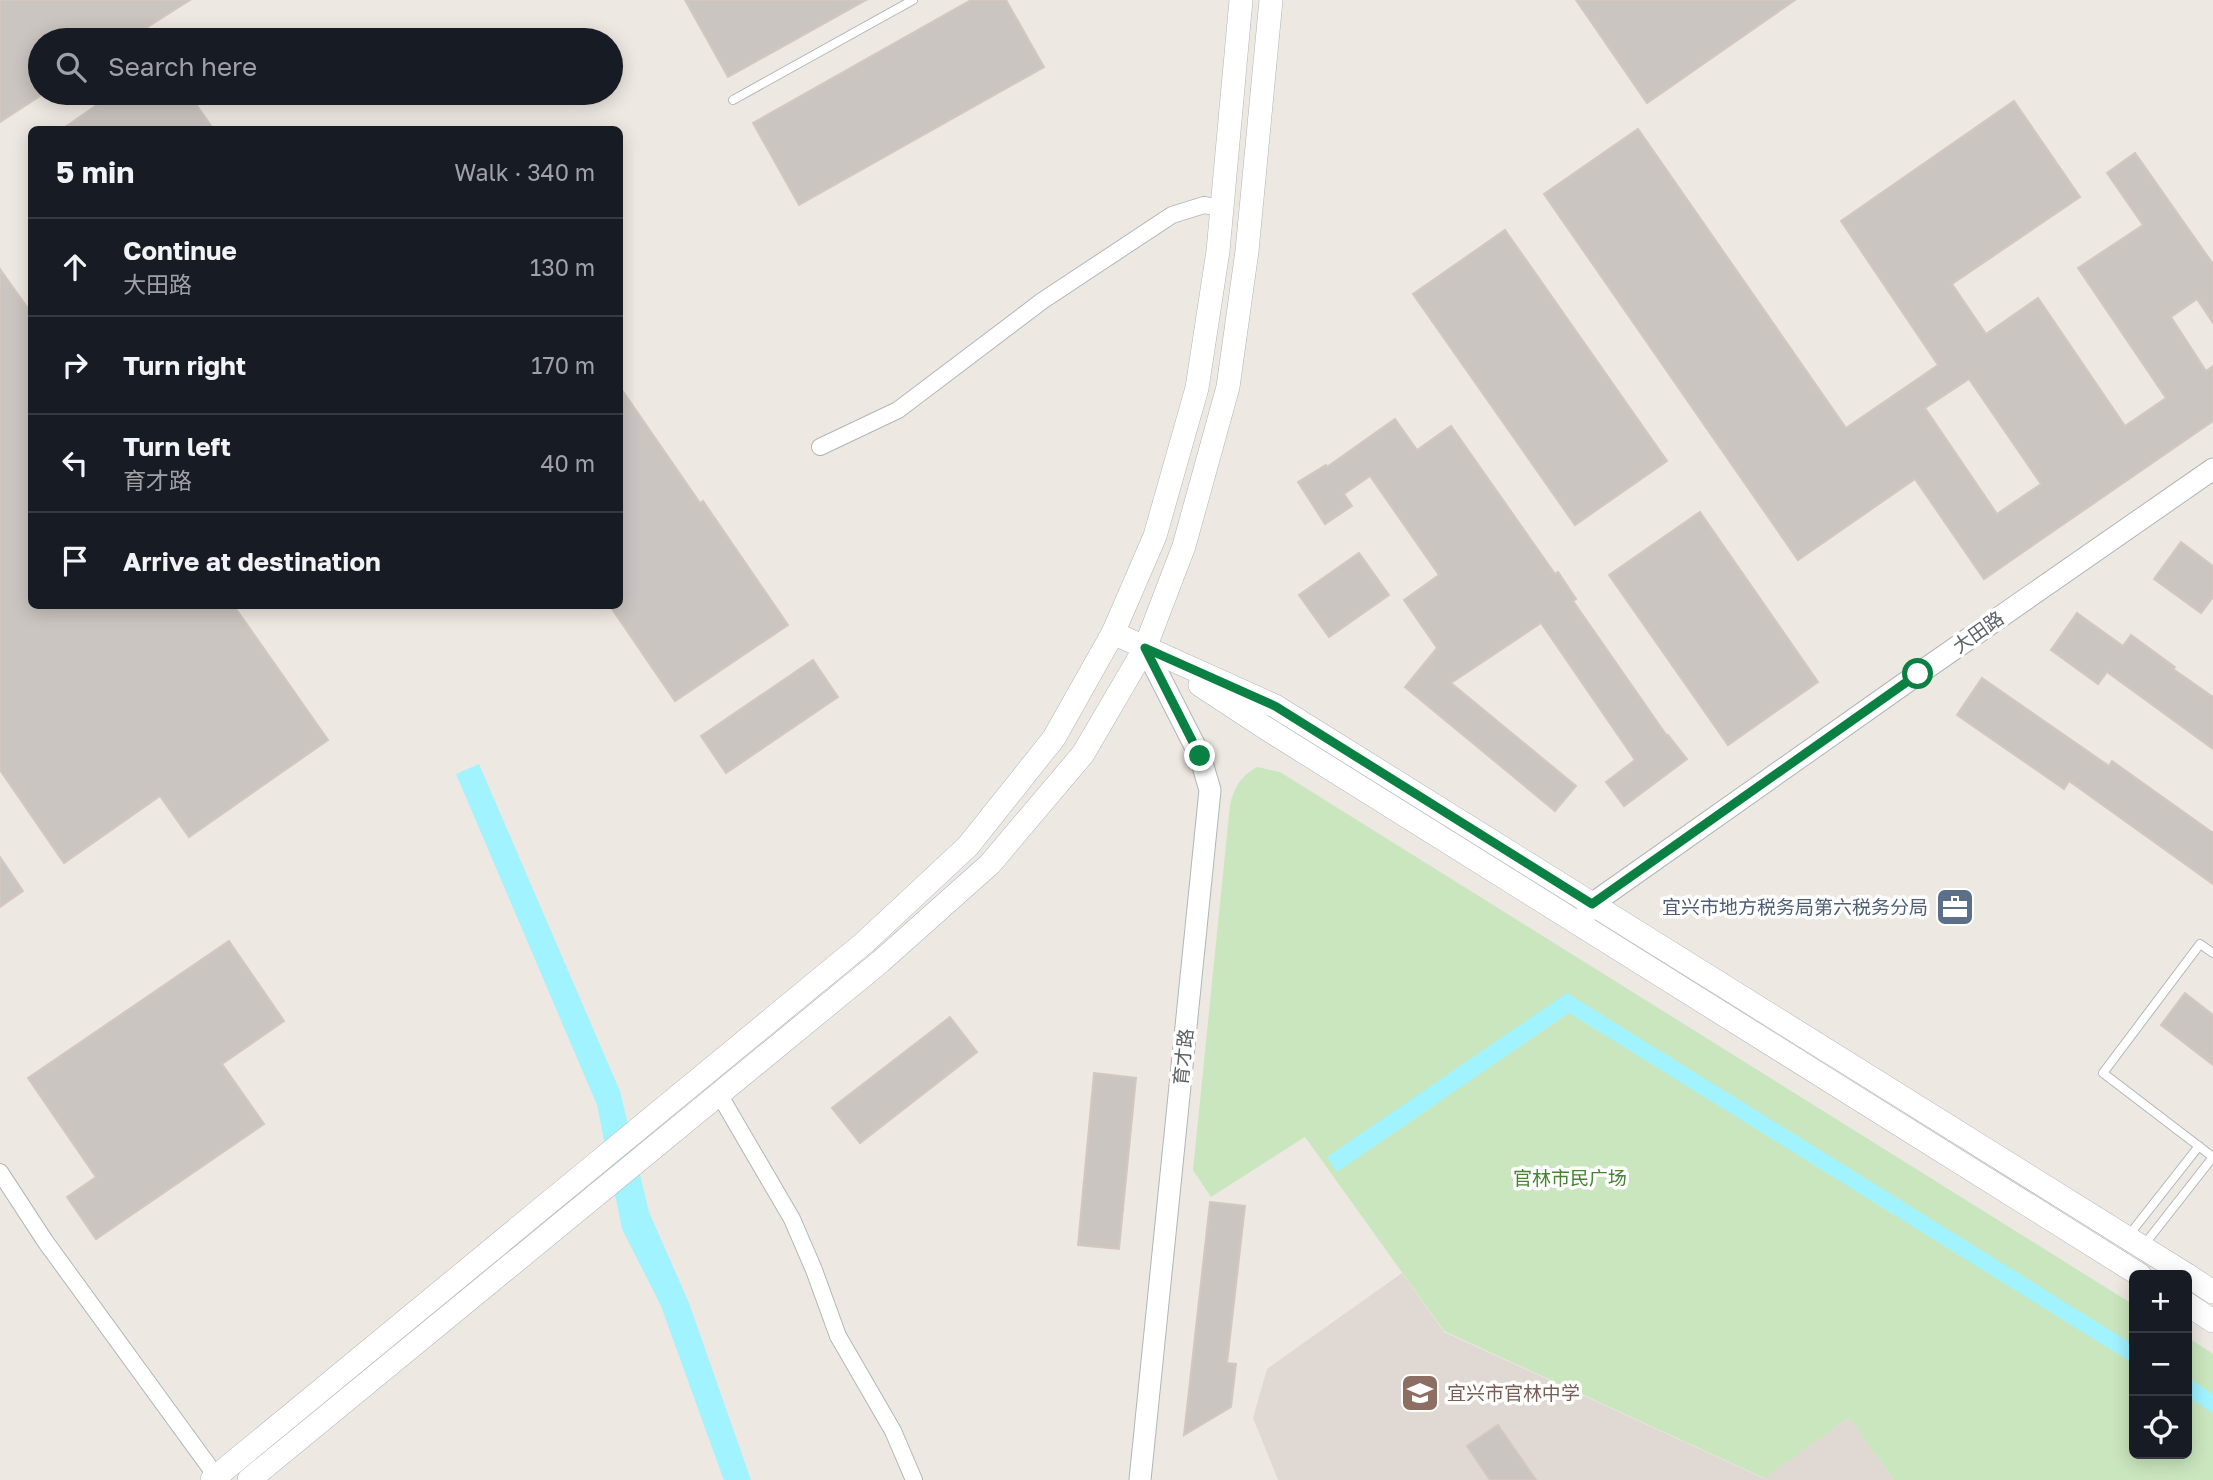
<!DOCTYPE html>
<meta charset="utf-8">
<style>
body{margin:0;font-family:"Golos Text","Noto Sans SC",sans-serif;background:#242831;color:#f1f3f6}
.controls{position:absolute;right:21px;bottom:21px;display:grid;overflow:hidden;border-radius:10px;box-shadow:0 4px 18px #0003}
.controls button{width:63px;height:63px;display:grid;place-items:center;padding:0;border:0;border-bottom:2px solid #363941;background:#171b24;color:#f1f3f6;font:35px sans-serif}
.stop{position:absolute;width:21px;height:21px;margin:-16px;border:5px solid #0b8043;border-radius:50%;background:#fff}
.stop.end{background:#0b8043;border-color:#fff;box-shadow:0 2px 7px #0008}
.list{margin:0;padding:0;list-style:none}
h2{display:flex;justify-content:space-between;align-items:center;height:91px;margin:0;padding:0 28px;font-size:30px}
h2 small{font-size:23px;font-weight:400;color:#9ea1a6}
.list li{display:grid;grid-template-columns:46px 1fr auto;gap:21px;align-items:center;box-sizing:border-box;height:98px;padding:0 28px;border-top:2px solid #363941}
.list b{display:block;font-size:26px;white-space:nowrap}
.list p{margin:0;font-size:23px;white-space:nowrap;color:#9ea1a6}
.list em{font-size:23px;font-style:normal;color:#9ea1a6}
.icon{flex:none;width:38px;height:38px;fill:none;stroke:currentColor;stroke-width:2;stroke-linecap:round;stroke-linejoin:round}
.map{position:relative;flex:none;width:2213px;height:1480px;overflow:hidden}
.search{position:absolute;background:#171b24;box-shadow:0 4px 18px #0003;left:28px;top:28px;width:595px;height:77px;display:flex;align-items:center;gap:18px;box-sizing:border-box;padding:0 24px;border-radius:38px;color:#9ea1a6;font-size:26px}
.panel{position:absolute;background:#171b24;box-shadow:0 4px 18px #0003;left:28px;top:126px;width:595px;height:483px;border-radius:10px}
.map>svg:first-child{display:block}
</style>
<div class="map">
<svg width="2213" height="1480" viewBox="0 0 2213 1480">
<rect width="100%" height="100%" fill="#eee8e2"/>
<polygon fill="#e0d9d3" points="1402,1273 1444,1332 1763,1478 1849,1418 1894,1480 1278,1480 1253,1418 1267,1369"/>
<path fill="#cae6be" d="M1257,767L1280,772L2134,1305V1454H2187V1337L2213,1354V1480H1894L1849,1418L1764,1478L1444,1331L1305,1137L1211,1197L1193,1170L1230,805C1235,786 1240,777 1257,767Z"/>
<g fill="#a1f3ff">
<polygon points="479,764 620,1091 649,1212 689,1303 751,1480 724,1480 723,1478 661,1306 622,1229 597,1105 456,774"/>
<polygon points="1567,993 2134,1345 2134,1364 1569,1013 1337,1172 1327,1157"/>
<polygon points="2187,1377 2213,1394 2213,1413 2187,1397"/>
</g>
<g fill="#cbc5c1" stroke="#d3c7c0" stroke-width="2" fill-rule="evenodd">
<polygon points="0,0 190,0 127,40 40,40 40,96 0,122"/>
<polygon points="685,0 866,0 728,77"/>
<polygon points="971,0 1006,0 1044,67 799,205 753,123"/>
<polygon points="1576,0 1795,0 1647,103"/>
<polygon points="114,93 188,93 214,130 61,130"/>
<path d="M2014,101L2080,197L1952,284L1986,334L2038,298L2125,426L2166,398L2078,268L2143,225L2107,173L2135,153L2213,264V323L2197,299L2171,317L2206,371L2213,366V421L1984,579L1915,479L1798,560L1544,194L1638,129L1846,428L1938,365L1841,221ZM1969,379L2041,484L1997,514L1925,408Z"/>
<polygon points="1505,230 1667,461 1575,525 1413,294"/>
<polygon points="0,269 32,314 32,606 234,606 328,740 189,837 160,796 64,863 0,770"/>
<polygon points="620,387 700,503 703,501 788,625 675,701 610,606 620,606"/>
<polygon points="1395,419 1417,450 1451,426 1555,574 1558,572 1576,599 1573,601 1667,736 1668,735 1687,759 1624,806 1606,782 1635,760 1541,623 1451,683 1576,786 1555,811 1405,687 1437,648 1404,600 1439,575 1370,476 1344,494 1352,506 1325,524 1298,482 1326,465 1327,467"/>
<polygon points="1700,512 1818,682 1728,745 1609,575"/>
<polygon points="2181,542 2213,566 2213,597 2201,613 2154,579"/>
<polygon points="1359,553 1389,595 1329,637 1299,595"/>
<polygon points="2077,613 2123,646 2131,635 2175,667 2173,669 2213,697 2213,749 2107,672 2098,684 2051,650"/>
<polygon points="813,660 838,697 726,773 701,736"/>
<polygon points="1982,678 2109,766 2112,761 2213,833 2213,884 2069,781 2064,789 1957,715"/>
<polygon points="0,857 23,891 0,907"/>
<polygon points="229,941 284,1021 222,1064 264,1124 96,1239 67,1197 96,1177 28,1078"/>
<polygon points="2185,993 2213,1015 2213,1065 2161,1025"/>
<polygon points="950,1017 977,1052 860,1143 832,1108"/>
<polygon points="1094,1073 1136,1078 1119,1249 1078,1245"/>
<polygon points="1210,1202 1245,1206 1227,1363 1236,1364 1231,1407 1184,1435"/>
<polygon points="1498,1425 1536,1480 1490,1480 1467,1446"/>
</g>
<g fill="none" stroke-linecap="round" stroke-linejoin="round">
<defs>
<g id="service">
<polyline points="733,100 913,0"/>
<polyline points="2213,953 2200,944 2103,1073 2213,1157"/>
<polyline points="2129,1235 2199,1146"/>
<polyline points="2144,1245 2213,1157"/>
</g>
<g id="minor">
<polyline points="820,447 898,410 1042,301 1172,215 1204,205 1221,208"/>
<polyline points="719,1094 792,1219 814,1270 838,1336 893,1431 914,1480"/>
<polyline points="0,1172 45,1241 216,1476"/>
</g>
<g id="tertiary">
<polyline points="1584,917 1592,904 1918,674 2213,469"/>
<polyline points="1140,1480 1210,790 1200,756 1145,648"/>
</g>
<g id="secondary">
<polyline points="1113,633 1275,706 2187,1275"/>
<polyline points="1200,685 1264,727 2140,1275"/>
<polyline points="2187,1275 2213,1292"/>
<polyline points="2187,1304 2213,1321"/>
<polyline points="212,1480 864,943 968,846 1054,738 1113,633 1155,536 1197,388 1218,251 1241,0"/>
<polyline points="249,1480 880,962 990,864 1083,754 1145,648 1184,546 1228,387 1247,251 1271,0"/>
</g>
</defs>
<use href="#service" stroke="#b0b6b8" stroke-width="10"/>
<use href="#minor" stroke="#b0b6b8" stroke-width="18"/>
<use href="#tertiary" stroke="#b0b6b8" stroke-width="23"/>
<use href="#secondary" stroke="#afb5b8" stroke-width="24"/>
<use href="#service" stroke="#fff" stroke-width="8"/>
<use href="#minor" stroke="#fff" stroke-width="16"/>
<use href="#tertiary" stroke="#fff" stroke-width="21"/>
<use href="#secondary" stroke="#fff" stroke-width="23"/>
</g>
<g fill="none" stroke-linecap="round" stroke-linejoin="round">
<polyline stroke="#0b8043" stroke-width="9" points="1200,756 1145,648 1275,706 1592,904 1918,674"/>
</g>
<defs>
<symbol id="office-square" viewBox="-11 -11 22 22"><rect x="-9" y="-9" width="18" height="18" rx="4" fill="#5c6f8a" stroke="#fff"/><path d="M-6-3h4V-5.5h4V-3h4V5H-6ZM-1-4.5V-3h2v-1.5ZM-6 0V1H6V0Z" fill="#fff"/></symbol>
<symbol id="school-square" viewBox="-11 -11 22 22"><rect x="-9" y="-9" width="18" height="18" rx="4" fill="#8d6e63" stroke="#fff"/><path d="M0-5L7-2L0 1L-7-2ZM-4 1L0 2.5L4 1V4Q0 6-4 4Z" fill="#fff"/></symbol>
</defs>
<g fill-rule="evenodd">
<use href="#office-square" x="1933" y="885" width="44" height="44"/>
<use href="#school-square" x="1398" y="1371" width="44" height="44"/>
</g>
<g text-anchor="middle" stroke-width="7" stroke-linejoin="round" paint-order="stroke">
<g font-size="19" fill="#5b6164" stroke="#fff">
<text transform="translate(1978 632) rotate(-35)" y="7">大田路</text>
<text transform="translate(1183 1057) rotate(-84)" y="7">育才路</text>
</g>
<g font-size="19" fill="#4e5e75" stroke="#fff" text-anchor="end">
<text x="1928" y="914">宜兴市地方税务局第六税务分局</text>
</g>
<g font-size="19" fill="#478332" stroke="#fff">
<text x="1570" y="1185">官林市民广场</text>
</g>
<g font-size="19" fill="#785e54" stroke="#fff" text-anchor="start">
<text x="1447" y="1400">宜兴市官林中学</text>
</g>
</g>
</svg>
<div class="controls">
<button>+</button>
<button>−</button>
<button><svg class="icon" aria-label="locate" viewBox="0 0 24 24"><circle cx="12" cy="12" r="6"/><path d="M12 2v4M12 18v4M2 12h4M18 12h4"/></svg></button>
</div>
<div class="stop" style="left:1918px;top:674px"></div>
<div class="stop end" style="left:1200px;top:756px"></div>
<div class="search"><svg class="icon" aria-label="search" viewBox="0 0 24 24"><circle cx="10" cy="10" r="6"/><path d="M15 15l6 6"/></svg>Search here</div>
<section class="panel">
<h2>5 min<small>Walk · 340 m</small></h2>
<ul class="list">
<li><svg class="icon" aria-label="ahead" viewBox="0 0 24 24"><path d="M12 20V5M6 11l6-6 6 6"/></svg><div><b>Continue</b><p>大田路</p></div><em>130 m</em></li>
<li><svg class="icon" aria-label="right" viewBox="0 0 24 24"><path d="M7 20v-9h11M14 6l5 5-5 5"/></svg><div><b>Turn right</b></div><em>170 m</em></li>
<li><svg class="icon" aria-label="left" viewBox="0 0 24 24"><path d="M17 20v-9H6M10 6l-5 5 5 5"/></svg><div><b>Turn left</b><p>育才路</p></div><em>40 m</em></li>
<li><svg class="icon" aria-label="arrive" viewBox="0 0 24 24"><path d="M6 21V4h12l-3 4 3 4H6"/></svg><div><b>Arrive at destination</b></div></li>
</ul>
</section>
</div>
